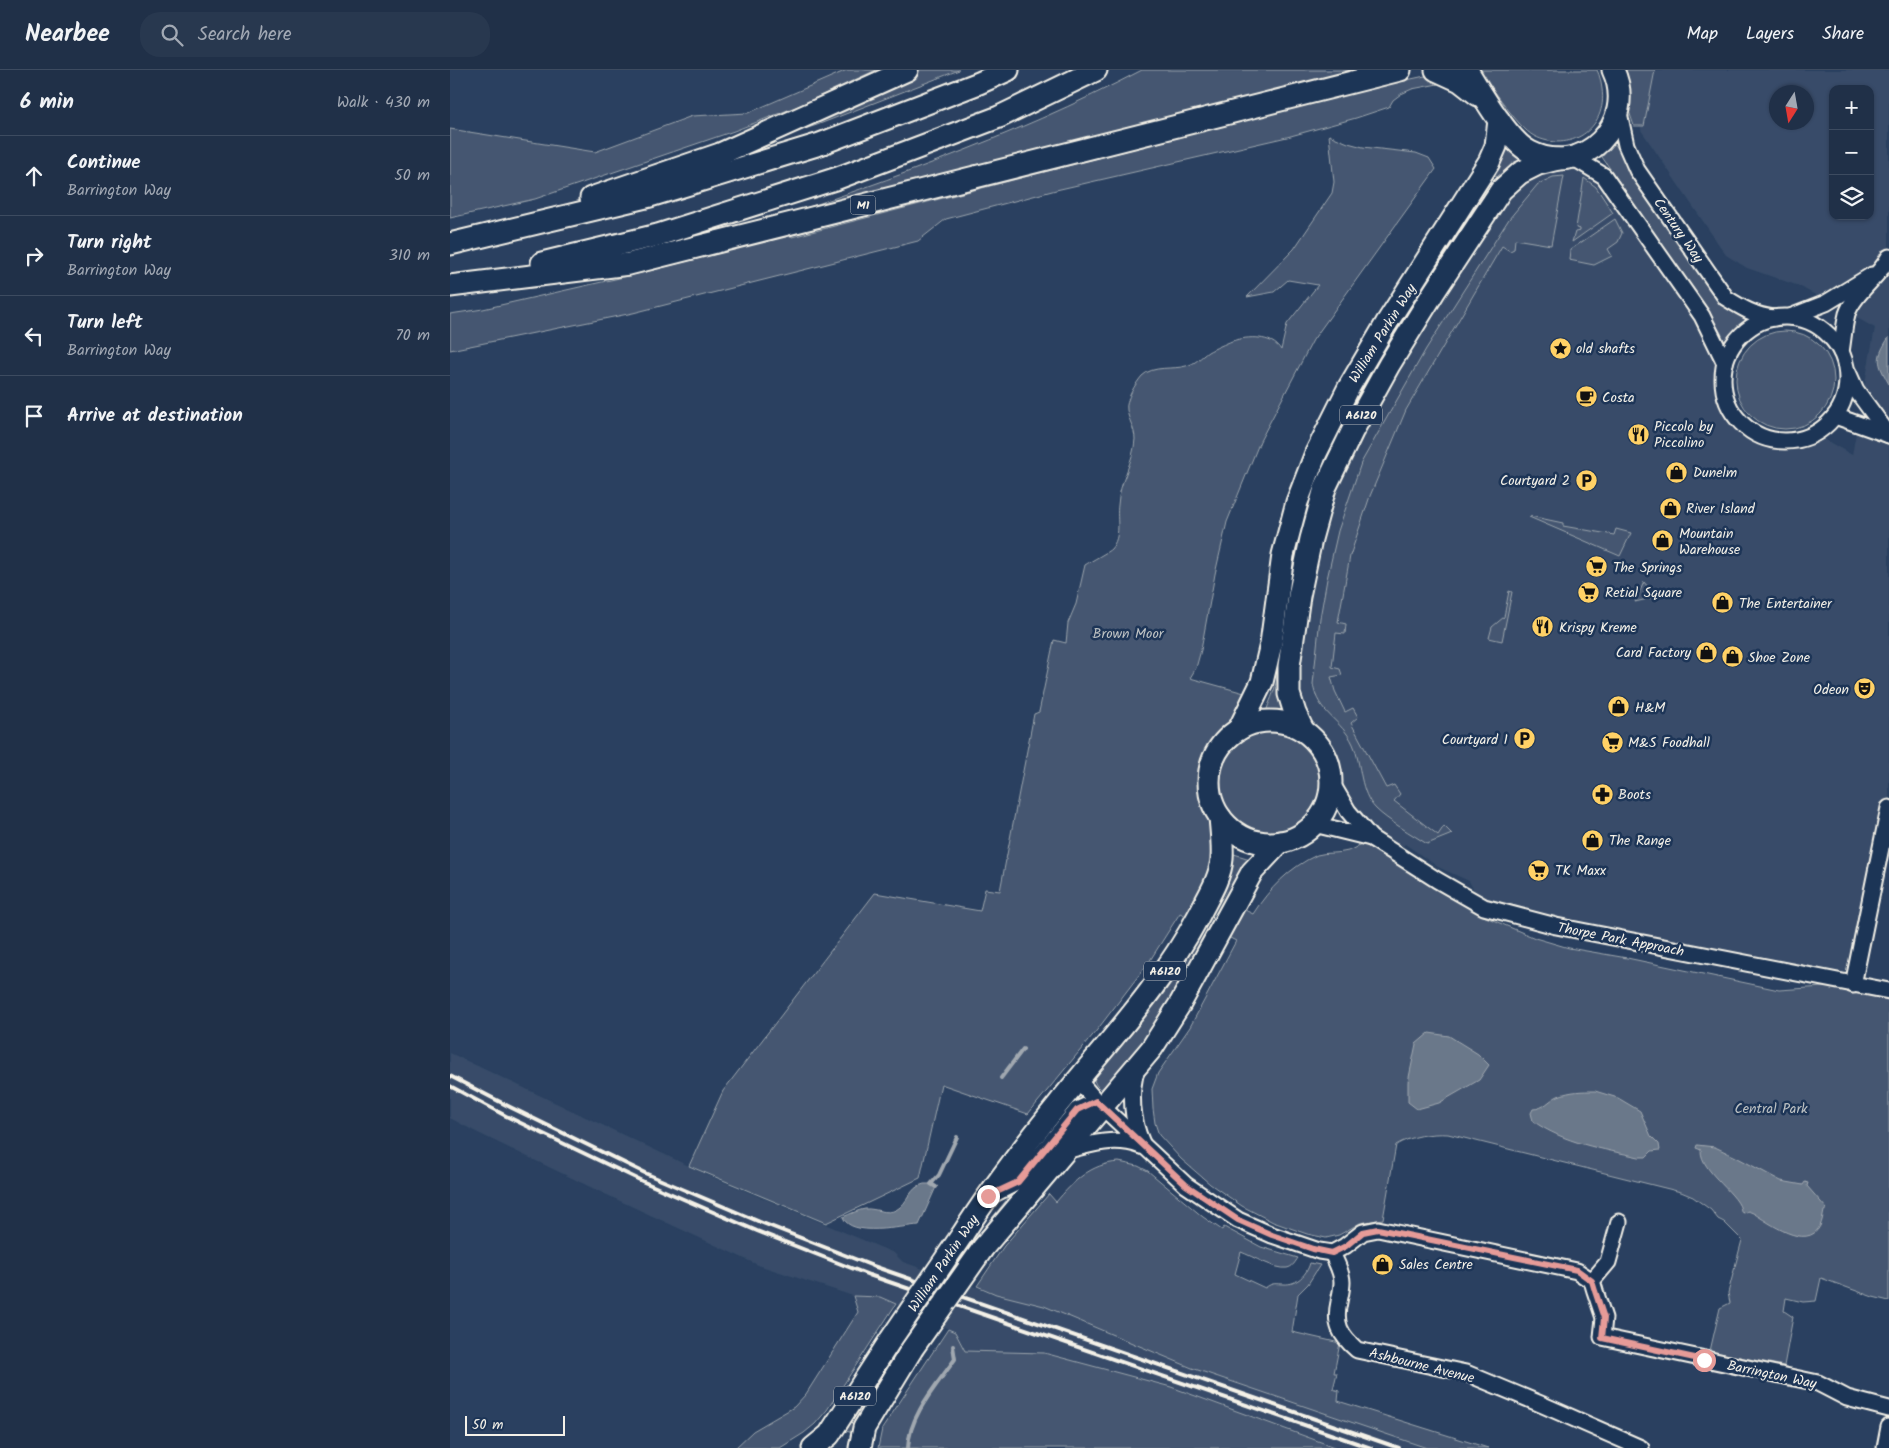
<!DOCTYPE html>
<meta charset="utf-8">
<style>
body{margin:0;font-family:Kalam,sans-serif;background:#28384f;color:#f1f3f6}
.controls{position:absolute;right:15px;top:15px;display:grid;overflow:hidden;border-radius:10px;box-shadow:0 1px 4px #0004}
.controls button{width:45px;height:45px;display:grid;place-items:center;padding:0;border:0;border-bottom:1px solid #3d4b60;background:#203048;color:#f1f3f6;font:25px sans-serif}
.compass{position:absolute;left:1319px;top:15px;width:45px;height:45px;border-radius:50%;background:#203048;box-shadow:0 1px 4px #0004;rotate:191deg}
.scale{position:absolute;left:15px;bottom:12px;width:100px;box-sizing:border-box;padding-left:5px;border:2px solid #f4f1e8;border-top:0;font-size:14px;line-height:18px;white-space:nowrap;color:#f4f1e8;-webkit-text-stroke:4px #1d3557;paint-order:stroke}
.stop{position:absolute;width:15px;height:15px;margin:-11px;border:4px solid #e69b98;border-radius:50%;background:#fff}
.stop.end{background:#e69b98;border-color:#fff;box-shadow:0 1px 5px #0008}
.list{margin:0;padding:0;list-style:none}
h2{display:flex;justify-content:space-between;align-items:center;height:65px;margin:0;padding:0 20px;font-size:21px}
h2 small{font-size:16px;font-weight:400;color:#a2a9b4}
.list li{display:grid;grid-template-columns:32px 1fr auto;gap:15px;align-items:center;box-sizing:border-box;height:80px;padding:0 20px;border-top:1px solid #3d4b60}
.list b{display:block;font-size:19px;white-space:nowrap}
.list p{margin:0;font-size:16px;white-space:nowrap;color:#a2a9b4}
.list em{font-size:16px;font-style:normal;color:#a2a9b4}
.icon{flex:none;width:28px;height:28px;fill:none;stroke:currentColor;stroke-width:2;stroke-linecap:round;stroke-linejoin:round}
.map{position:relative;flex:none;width:1439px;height:1378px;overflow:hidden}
header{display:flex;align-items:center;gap:30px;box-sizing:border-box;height:70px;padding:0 25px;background:#203048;border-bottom:1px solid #3d4b60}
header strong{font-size:24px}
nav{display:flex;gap:28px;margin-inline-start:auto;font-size:18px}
.search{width:350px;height:45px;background:#28384f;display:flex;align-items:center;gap:12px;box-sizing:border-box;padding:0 18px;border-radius:20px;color:#a2a9b4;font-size:19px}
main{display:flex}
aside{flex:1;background:#203048}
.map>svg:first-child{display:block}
</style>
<header>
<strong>Nearbee</strong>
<div class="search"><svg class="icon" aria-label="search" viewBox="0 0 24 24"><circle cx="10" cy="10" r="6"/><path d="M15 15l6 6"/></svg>Search here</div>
<nav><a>Map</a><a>Layers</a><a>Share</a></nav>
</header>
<main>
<aside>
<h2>6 min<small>Walk · 430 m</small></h2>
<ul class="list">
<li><svg class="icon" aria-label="ahead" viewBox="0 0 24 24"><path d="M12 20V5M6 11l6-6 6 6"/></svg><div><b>Continue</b><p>Barrington Way</p></div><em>50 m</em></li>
<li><svg class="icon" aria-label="right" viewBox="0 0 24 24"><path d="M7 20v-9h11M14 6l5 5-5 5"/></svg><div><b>Turn right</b><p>Barrington Way</p></div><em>310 m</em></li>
<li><svg class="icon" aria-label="left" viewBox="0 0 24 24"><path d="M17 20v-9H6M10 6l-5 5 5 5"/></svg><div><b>Turn left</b><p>Barrington Way</p></div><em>70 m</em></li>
<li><svg class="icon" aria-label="arrive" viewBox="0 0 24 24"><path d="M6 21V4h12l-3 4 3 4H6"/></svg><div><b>Arrive at destination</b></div></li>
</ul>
</aside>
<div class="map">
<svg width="1439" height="1378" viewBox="0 0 1439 1378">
<rect width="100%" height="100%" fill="#2a4060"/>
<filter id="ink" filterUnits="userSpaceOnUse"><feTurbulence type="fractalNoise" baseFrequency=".02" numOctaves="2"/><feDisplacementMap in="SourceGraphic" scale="10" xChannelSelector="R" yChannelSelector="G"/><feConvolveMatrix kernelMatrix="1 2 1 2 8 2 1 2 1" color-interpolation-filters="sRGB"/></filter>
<g filter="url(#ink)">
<g fill="#374c69" fill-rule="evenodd">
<path d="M1184,0H1439V738L1403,915L1397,900L1389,906L1072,844L1027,827L1019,811L988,797L955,774L945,784L881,712L877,689L867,673L853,660L839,624L875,418L1028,153L1088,94L1142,97L1275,293L1274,318L1280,339L1290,352L1303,362L1329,371L1345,370L1365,364L1402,385L1425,258L1349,216L1297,198L1276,185L1191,60L1189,18ZM1383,19H1420V146H1383ZM1326,22H1356V52H1326Z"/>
<polygon points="0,983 262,1107 444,1183 453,1192 546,1224 594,1236 742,1298 977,1378 887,1378 721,1317 594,1283 515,1281 505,1262 430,1227 403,1226 308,1195 155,1124 28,1063 0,1048"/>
</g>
<g fill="#445771" stroke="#9ca4ac">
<polygon points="397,0 426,0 348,36 284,61 85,129 0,148 0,59 145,82 242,46 298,43"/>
<polygon points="467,0 509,0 367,55 294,79"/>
<path d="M692,0H913L279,164C419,117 561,69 692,0Z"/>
<path d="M1029,0H1147C1150,6 1151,12 1152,19C1158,59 1119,84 1084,66C1067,57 1042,16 1029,0Z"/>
<polygon points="1174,0 1205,0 1194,56 1184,56 1179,41 1180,26 1178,14"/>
<polygon points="975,6 989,9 988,14 962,19 951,24 943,30 939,37 906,48 837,67 606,120 496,149 468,171 183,243 0,280 0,244 33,239 187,204 341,165 342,167 920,18"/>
<path d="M879,65L898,73L913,77L966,83L979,88L986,99L863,270L810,371L777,452L765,504L751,580L746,598L740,608L798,624C791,635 785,647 777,656C770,665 761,673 756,684C743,719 767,773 778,807L784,784L800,789L785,809L775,830L803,844C819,819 840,797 867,785C877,782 888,784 898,781C906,778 914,772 921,768L996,823L1031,845L1085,868L1119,878L1177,888L1329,920L1403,915L1439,930V1231L1423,1227L1371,1208L1366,1231L1353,1232L1336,1228L1334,1241L1343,1247L1334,1296L1260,1281L1270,1238L1280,1233L1278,1223L1292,1170L1274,1152L1268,1149L1261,1140L1243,1127L1231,1122L998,1064C981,1063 961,1066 946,1075L933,1149L910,1153L889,1165L876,1168L857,1164L823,1152L792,1136L760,1114L731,1089L709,1065L705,1053L703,1039L702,1019L708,1003L740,957L786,871L762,859L715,940L693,971L654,1022C648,1018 643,1013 644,1006C646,999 662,987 667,981C700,943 729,906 753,862L756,856L730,843L699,892L647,960L578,1044L491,1014L470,1108L376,1153L239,1096L273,1021L425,823L530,841L535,819L550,821L584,644L589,642L604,570L616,573L618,553L626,534L635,495C641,491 658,482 661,479C672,466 666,450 668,435C669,412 684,392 685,369C685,359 678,349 677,340C675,330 686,313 692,306C703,295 723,300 736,296C745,294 751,287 758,282C763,279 777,273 782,271C798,266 822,265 831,280L837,254L868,215L838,210L824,222L797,227L844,179L882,123L884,112Z"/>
<polygon points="1164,73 1276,233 1290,246 1299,251 1287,258 1275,273 1271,263 1256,238 1152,87"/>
<polygon points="1057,75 1073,89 1050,109 1042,104"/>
<path d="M1114,106L1101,175L1065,169L1064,179L1060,181L1052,176L956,340L920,426L900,486L888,552L896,554L895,564L886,563L882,597L890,599L892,605L881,607L885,621L895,642L903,638L908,647L901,653L936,718L944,715L950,724L944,731L988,765L994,756L1002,764L977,774C962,764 938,751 926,739C909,722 912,695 903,674C892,650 867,643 863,614L870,548L877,509L888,461L911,393L976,279L1059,149L1088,114L1103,107Z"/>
<polygon points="1134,108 1146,117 1163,143 1122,172 1125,162 1130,161 1130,159 1126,158"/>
<path d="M1038,111L1045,116L886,377L837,642H816C819,632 824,623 826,613C829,599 828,583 830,568C834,532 839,495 849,460C887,333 967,222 1038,111Z"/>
<polygon points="1165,149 1172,163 1168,172 1158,179 1162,186 1144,195 1119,190 1120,180"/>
<circle cx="1335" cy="310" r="49"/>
<polygon points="1080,446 1113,453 1113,456 1164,465 1166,459 1181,463 1170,486 1079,447"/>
<polygon points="1194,512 1206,527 1185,532"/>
<polygon points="1059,521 1062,522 1052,571 1039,568 1042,557 1054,547"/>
<circle cx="821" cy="711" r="52"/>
<polygon points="616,1057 403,1363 396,1361 430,1302 511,1182 533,1159"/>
<path d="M669,1092L688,1096L698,1101L753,1147L772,1160L774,1157L811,1177L848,1188C845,1192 843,1197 837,1198C826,1200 802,1186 791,1182L785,1204L815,1218C823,1212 825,1214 834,1214C847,1215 857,1204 860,1193L870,1195L858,1214L848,1224L842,1262L890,1273L884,1303H887L883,1319L889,1321L888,1331L1038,1378H977L742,1298L594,1236L546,1224L527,1216L554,1176L599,1124L606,1132C624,1111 640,1094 669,1092Z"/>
<polygon points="403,1226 430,1227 446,1234 377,1340 365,1354 354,1363 330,1378 285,1378 303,1361 344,1337 356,1324 408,1242"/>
<polygon points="498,1259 505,1262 515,1281 594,1283 721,1317 887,1378 428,1378 432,1359"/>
</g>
<g fill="#6a788a" stroke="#a1a8b0">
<path d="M1439,267V314C1426,291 1426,288 1439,267Z"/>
<polygon points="979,963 999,966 1028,984 1039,995 1029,1010 989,1033 967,1039 958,1032 958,1012 966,974"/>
<path d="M1145,1021L1168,1028L1190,1041L1201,1066L1209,1074L1210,1080L1202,1081L1196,1087H1189C1152,1079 1114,1073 1083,1051L1081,1043L1083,1039C1094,1039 1099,1030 1108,1026C1121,1021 1132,1021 1145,1021Z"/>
<path d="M1247,1075L1265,1077L1286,1087L1331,1111L1353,1115L1355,1112L1358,1113L1357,1116L1377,1139L1374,1141C1373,1146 1372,1152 1370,1156C1357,1182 1318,1152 1303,1143L1298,1141L1294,1143L1291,1142C1292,1126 1250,1102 1251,1080L1246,1078Z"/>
<path d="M474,1114H484L486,1117L469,1155C452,1156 400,1168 393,1147C400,1144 408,1140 415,1139C426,1138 436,1145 446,1140C459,1133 459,1117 474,1114Z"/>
</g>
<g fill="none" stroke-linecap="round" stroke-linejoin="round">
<g stroke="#a1a8b0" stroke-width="4">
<polyline points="551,1008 573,979"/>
<polyline points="486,1117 481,1114 489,1105 507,1067"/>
<path d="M458,1378C459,1345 487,1315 505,1289L503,1276"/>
</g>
<defs>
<g id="minor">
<path d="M1168,38L1176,75L1187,100L1276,228C1292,238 1305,246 1324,248"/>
<polyline points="1116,88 1129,91 1154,106 1252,246 1275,293"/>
<polyline points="1340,247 1376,233 1422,205"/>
<circle cx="1335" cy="309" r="62"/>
<path d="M1391,282C1393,270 1394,256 1397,244C1404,223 1429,207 1439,187"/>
<polyline points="1398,302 1406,320 1439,365"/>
<polyline points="1385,346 1439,365"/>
<polyline points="881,712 898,741 921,768 987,810 1034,837 1106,856 1439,921"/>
<polyline points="864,754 921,768"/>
<polyline points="1403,915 1439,738"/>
<path d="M687,998C679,1022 682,1051 692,1073"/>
<polyline points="628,1010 646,1031 736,1115 788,1150 822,1165 869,1181 882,1183 895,1176 913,1162 928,1159 1127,1201 1142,1211 1145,1221 1154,1248 1152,1267 1368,1313 1397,1328 1439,1339"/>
<path d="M615,1081C640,1074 666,1066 691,1076"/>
<polyline points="540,1126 568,1112 627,1040 646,1031"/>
<path d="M882,1183C886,1192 892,1202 892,1212C892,1219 890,1226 889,1232C884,1254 890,1265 907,1280L1016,1303L1093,1335L1191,1378"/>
<polyline points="1142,1211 1158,1192 1169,1152"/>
<polyline points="1435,1378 1439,1357"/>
</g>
<g id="highway">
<polyline points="986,0 1010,11 1028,25"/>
<path d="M1017,0C1030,21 1058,71 1080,82C1133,109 1188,53 1163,0"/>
<polyline points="141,128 270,84 457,0"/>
<polyline points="0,174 200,126 370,74 529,13 558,0"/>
<polyline points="92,193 208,165 388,108 549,47 646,0"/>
<polyline points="0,216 179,194 950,0"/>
<circle cx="820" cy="712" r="61"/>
<polyline points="789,659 812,612 821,574 833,485 847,432 866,383 899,317 936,254 1039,92 1046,76 1049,50"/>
<polyline points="853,660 845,643 839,624 839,596 849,526 861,469 875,418 902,362 939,295 984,222 1051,120 1070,103 1088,94 1108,89"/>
<path d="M512,1165C541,1119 575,1075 609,1033C658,972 712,915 749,845C758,827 770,809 772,789C773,775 771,760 770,747"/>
<polyline points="533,1178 702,978 730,934 802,802 830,772"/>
<polyline points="363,1378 379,1365 441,1269"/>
<polyline points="410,1378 414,1358 462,1279"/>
</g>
</defs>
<use href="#minor" stroke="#f4f1e8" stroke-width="19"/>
<use href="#highway" stroke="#f4f1e8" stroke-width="25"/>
<use href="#minor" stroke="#1d3557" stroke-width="15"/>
<use href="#highway" stroke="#1d3557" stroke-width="21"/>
<g stroke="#f4f1e8" stroke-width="4">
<polyline points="0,1006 60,1037 197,1104 310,1152 423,1196 949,1378"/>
<polyline points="0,1016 56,1046 194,1112 307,1161 419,1205 921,1378"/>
</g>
<defs>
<g id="highway-bridge">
<polyline points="441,1269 512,1165"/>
<polyline points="462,1279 533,1178"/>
</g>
</defs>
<use href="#highway-bridge" stroke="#f4f1e8" stroke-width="25" stroke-linecap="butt"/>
<use href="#highway-bridge" stroke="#1d3557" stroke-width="21"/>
</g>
</g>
<g fill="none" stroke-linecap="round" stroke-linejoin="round" filter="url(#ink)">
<polyline stroke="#e69b98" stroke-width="6" points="538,1126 568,1112 627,1040 646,1031 736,1115 788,1150 822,1165 863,1179 882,1183 896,1176 913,1162 928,1159 1127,1200 1142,1211 1145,1221 1154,1248 1152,1268 1254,1290"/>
</g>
<defs>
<symbol id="sight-disc" viewBox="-11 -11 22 22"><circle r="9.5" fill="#ffd166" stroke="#1d3557"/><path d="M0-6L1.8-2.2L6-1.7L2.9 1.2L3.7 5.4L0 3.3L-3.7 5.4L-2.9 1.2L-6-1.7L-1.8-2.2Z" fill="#111"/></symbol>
<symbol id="cafe-disc" viewBox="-11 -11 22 22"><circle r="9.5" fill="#ffd166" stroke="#1d3557"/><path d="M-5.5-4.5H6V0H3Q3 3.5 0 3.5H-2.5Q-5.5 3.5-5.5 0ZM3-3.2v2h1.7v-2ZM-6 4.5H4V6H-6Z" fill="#111"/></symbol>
<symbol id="restaurant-disc" viewBox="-11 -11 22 22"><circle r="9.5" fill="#ffd166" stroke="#1d3557"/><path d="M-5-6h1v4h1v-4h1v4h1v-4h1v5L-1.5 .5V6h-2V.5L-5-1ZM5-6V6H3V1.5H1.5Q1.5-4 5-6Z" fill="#111"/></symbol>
<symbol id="shop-disc" viewBox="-11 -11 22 22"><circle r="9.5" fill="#ffd166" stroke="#1d3557"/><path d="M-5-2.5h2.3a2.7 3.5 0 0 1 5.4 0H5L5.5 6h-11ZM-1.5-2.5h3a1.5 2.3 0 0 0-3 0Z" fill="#111"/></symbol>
<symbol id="parking-disc" viewBox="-11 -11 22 22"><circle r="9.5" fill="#ffd166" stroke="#1d3557"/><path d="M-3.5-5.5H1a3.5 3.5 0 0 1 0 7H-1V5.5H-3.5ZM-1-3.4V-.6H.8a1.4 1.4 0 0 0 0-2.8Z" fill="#111"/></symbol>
<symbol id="supermarket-disc" viewBox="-11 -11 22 22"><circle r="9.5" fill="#ffd166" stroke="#1d3557"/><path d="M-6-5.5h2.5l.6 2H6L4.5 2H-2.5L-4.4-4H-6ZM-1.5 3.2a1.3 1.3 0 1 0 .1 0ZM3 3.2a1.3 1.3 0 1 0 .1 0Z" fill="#111"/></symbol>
<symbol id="theatre-disc" viewBox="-11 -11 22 22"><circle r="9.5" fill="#ffd166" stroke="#1d3557"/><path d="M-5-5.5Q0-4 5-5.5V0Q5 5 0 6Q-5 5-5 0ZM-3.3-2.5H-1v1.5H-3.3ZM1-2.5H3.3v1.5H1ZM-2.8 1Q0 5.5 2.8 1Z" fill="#111"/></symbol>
<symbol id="pharmacy-disc" viewBox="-11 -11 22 22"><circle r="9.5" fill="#ffd166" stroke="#1d3557"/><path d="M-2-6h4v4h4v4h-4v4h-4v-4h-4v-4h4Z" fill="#111"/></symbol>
</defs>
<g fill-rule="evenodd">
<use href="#sight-disc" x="1098" y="266" width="25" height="25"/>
<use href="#cafe-disc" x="1124" y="314" width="25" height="25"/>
<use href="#restaurant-disc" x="1176" y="352" width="25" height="25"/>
<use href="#shop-disc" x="1214" y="390" width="25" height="25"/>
<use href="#parking-disc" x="1124" y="398" width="25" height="25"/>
<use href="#shop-disc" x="1208" y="426" width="25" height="25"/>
<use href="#shop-disc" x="1200" y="458" width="25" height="25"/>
<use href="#supermarket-disc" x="1134" y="484" width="25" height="25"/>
<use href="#supermarket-disc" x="1126" y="510" width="25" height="25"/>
<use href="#shop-disc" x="1260" y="520" width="25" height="25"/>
<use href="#restaurant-disc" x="1080" y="544" width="25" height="25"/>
<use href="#shop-disc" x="1244" y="570" width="25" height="25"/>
<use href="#shop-disc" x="1270" y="574" width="25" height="25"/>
<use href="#theatre-disc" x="1402" y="606" width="25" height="25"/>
<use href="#shop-disc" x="1156" y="624" width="25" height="25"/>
<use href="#parking-disc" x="1062" y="656" width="25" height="25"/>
<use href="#supermarket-disc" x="1150" y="660" width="25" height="25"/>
<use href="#pharmacy-disc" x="1140" y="712" width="25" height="25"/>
<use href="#shop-disc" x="1130" y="758" width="25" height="25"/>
<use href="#supermarket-disc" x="1076" y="788" width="25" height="25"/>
<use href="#shop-disc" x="920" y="1182" width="25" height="25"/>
</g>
<g text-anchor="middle" stroke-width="5" stroke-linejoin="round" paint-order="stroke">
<g fill="#1d3557" stroke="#b4b9bc" stroke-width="1">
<rect x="400.5" y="125.5" width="25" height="19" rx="4"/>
<rect x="890" y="335.5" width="42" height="19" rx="4"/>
<rect x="694" y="891.5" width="42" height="19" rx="4"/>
<rect x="384" y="1316.5" width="42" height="19" rx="4"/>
</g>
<g font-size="12" font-weight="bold" fill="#f4f1e8">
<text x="413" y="139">M1</text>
<text x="911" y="349">A6120</text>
<text x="715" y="905">A6120</text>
<text x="405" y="1330">A6120</text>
</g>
<g font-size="14" fill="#f4f1e8" stroke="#1d3557">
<text transform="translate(1229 160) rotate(55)" y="5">Century Way</text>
<text transform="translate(932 263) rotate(-58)" y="5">William Parkin Way</text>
<text transform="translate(1171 869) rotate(11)" y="5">Thorpe Park Approach</text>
<text transform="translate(493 1193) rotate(-56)" y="5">William Parkin Way</text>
<text transform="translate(972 1295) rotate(14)" y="5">Ashbourne Avenue</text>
<text transform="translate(1322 1304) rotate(12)" y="5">Barrington Way</text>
</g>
<g font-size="14" fill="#f4f1e8" stroke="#1d3557" text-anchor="start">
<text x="1126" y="283">old shafts</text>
<text x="1152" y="332">Costa</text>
<text x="1204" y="361">Piccolo by<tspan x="1204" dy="16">Piccolino</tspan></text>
<text x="1243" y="407">Dunelm</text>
<text x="1120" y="415" text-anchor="end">Courtyard 2</text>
<text x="1236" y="443">River Island</text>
<text x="1229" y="468">Mountain<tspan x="1229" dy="16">Warehouse</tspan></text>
<text x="1163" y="502">The Springs</text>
<text x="1155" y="527">Retial Square</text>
<text x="1289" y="538">The Entertainer</text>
<text x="1109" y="562">Krispy Kreme</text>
<text x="1241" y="587" text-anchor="end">Card Factory</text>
<text x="1298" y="592">Shoe Zone</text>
<text x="1399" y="624" text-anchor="end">Odeon</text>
<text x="1185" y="642">H&amp;M</text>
<text x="1058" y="674" text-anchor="end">Courtyard 1</text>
<text x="1178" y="677">M&amp;S Foodhall</text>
<text x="1168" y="729">Boots</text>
<text x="1159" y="775">The Range</text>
<text x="1105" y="805">TK Maxx</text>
<text x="949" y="1199">Sales Centre</text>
</g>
<g font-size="14" fill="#bfc3c4" stroke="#1d3557">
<text x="678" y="568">Brown Moor</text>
<text x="1321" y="1043">Central Park</text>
</g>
</g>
</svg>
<div class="controls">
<button>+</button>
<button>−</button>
<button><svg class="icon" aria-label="layers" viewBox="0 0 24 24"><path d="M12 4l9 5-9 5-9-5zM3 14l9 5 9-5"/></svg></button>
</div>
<svg class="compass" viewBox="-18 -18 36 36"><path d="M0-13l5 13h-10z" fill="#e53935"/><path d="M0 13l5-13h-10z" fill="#a2a9b4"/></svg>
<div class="scale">50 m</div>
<div class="stop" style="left:1254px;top:1290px"></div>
<div class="stop end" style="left:538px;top:1126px"></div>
</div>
</main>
